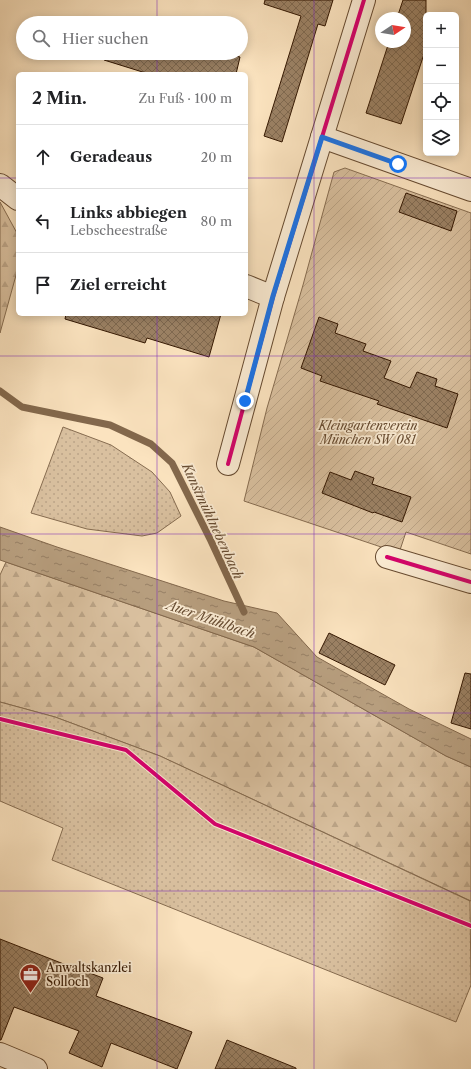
<!DOCTYPE html>
<html lang="de">
<meta charset="utf-8">
<style>
body{margin:0;font-family:"Libre Caslon Text",serif;background:#f2f2f2;color:#202124}
.controls{position:absolute;right:12px;top:12px;display:grid;overflow:hidden;border-radius:6px;box-shadow:0 2px 10px #0003}
.controls button{width:36px;height:36px;display:grid;place-items:center;padding:0;border:0;border-bottom:1px solid #e0e0e0;background:#fff;color:#202124;font:20px sans-serif}
.compass{position:absolute;left:375px;top:12px;width:36px;height:36px;border-radius:50%;background:#fff;box-shadow:0 2px 10px #0003;rotate:78deg}
.stop{position:absolute;width:12px;height:12px;margin:-9px;border:3px solid #1a73e8;border-radius:50%;background:#fff}
.stop.end{background:#1a73e8;border-color:#fff;box-shadow:0 1px 4px #0008}
.list{margin:0;padding:0;list-style:none}
h2{display:flex;justify-content:space-between;align-items:center;height:52px;margin:0;padding:0 16px;font-size:17px}
h2 small{font-size:13px;font-weight:400;color:#757577}
.list li{display:grid;grid-template-columns:26px 1fr auto;gap:12px;align-items:center;box-sizing:border-box;height:64px;padding:0 16px;border-top:1px solid #e0e0e0}
.list b{display:block;font-size:15px;white-space:nowrap}
.list p{margin:0;font-size:13px;white-space:nowrap;color:#757577}
.list em{font-size:13px;font-style:normal;color:#757577}
.icon{flex:none;width:22px;height:22px;fill:none;stroke:currentColor;stroke-width:2;stroke-linecap:round;stroke-linejoin:round}
.map{position:relative;flex:none;width:471px;height:1069px;overflow:hidden}
.search{position:absolute;background:#fff;box-shadow:0 2px 10px #0003;left:16px;top:16px;width:232px;height:44px;display:flex;align-items:center;gap:10px;box-sizing:border-box;padding:0 14px;border-radius:22px;color:#757577;font-size:15px}
.panel{position:absolute;background:#fff;box-shadow:0 2px 10px #0003;left:16px;top:72px;width:232px;height:244px;border-radius:6px}
.map>svg:first-child{display:block}
</style>
<div class="map">
<svg width="471" height="1069" viewBox="0 0 471 1069">
<defs>
<pattern id="forest-firs" width="22" height="20" patternUnits="userSpaceOnUse"><rect width="22" height="20" fill="#d9c09f"/><path d="M5 1l3.5 6h-7zM16 11l3.5 6h-7z" fill="#bba487"/></pattern>
<pattern id="park-dots" width="8" height="8" patternUnits="userSpaceOnUse"><rect width="8" height="8" fill="#d9c09f"/><path d="M2 2h.1M6 6h.1" fill="none" stroke="#bba487" stroke-width="1.8" stroke-linecap="round"/></pattern>
<pattern id="garden-furrows" width="10" height="10" patternUnits="userSpaceOnUse"><rect width="10" height="10" fill="#d9c09f"/><path d="M-1 1l2-2M0 10L10 0M9 11l2-2" fill="none" stroke="#bba487"/></pattern>
<pattern id="water-ripples" width="26" height="14" patternUnits="userSpaceOnUse"><rect width="26" height="14" fill="#b79e7e"/><path d="M2 4q2-2 4 0t4 0M15 11q2-2 4 0t4 0" fill="none" stroke="#968065"/></pattern>
<pattern id="building-cross-hatch" width="8" height="8" patternUnits="userSpaceOnUse"><rect width="8" height="8" fill="#9b8164"/><path d="M0 0l8 8M0 8l8-8" fill="none" stroke="#7f6950"/></pattern>
</defs>
<rect width="100%" height="100%" fill="#fbe3bf"/>
<filter id="stains"><feTurbulence type="fractalNoise" baseFrequency=".005" numOctaves="4"/><feColorMatrix values="0 0 0 0 .2 0 0 0 0 .09 0 0 0 0 .02 0 0 0 .5 -.17"/></filter>
<radialGradient id="worn" r=".72"><stop offset=".6" stop-color="#630" stop-opacity="0"/><stop offset="1" stop-color="#630" stop-opacity=".3"/></radialGradient>
<g fill="url(#forest-firs)" stroke="#866c50">
<polygon points="0,202 18,235 18,268 0,333"/>
<polygon points="6,562 254,647 446,756 471,767 471,901 160,756 55,717 0,702 0,575"/>
</g>
<g fill="url(#park-dots)" stroke="#866c50">
<polygon points="63,427 111,445 152,472 170,492 181,516 157,533 142,536 87,529 31,513"/>
<polygon points="0,702 55,717 160,756 470,901 471,985 456,1022 52,860 63,828 0,801"/>
</g>
<polygon fill="url(#garden-furrows)" stroke="#866c50" points="345,168 471,213 471,554 406,532 399,553 244,501 267,408 303,285 334,172"/>
<polygon fill="url(#water-ripples)" stroke="#83684c" points="0,527 57,547 224,601 277,613 317,657 409,709 471,739 471,767 446,756 254,647 0,560"/>
<g fill="none" stroke-linecap="round" stroke-linejoin="round">
<polyline stroke="#83684c" stroke-width="7" points="0,391 22,407 110,425 151,444 172,463 211,541 244,612"/>
</g>
<g fill="url(#building-cross-hatch)" stroke="#341701">
<polygon points="265,0 333,0 325,26 318,24 282,142 264,136 301,16 264,4"/>
<polygon points="403,0 426,0 426,48 401,124 366,113 389,42 405,42 405,18 397,18"/>
<polygon points="106,53 226,53 240,57 236,74 149,74 104,60"/>
<polygon points="406,193 457,211 451,231 399,212"/>
<polygon points="66,314 221,314 209,357 147,338 145,343 65,319"/>
<polygon points="319,317 338,324 335,333 366,344 363,351 391,361 384,378 410,388 417,372 437,379 435,386 458,394 447,428 377,404 379,401 320,381 322,376 301,368"/>
<polygon points="355,471 374,478 372,484 411,497 402,522 374,512 373,513 322,493 330,472 351,480"/>
<polygon points="329,633 395,665 385,685 319,653"/>
<polygon points="465,673 471,674 471,729 451,723"/>
<polygon points="0,939 79,970 79,969 103,978 96,996 192,1032 177,1069 111,1043 102,1067 69,1053 79,1031 14,1007 1,1040 0,1040"/>
<polygon points="227,1040 296,1068 296,1069 215,1069"/>
</g>
<g fill="none" stroke-linecap="round" stroke-linejoin="round">
<defs>
<g id="minor">
<polyline points="322,137 471,190"/>
<polyline points="0,185 18,199"/>
<polyline points="246,286 273,297"/>
<polyline points="228,464 273,297 364,0"/>
<polyline points="387,557 471,582"/>
<polyline points="0,1054 36,1069"/>
</g>
</defs>
<use href="#minor" stroke="#664a30" stroke-width="24"/>
<use href="#minor" stroke="#fcedd5" stroke-width="22"/>
<defs>
<g id="cycleway">
<polyline points="228,464 273,297 364,0"/>
<polyline points="387,557 471,582"/>
<polyline points="0,719 126,750 215,824 471,926"/>
</g>
</defs>
<use href="#cycleway" stroke="#fcedd5" stroke-width="6"/>
<use href="#cycleway" stroke="#d6006c" stroke-width="4"/>
</g>
<g fill="none" stroke-linecap="round" stroke-linejoin="round">
<polyline stroke="#1a73e8" stroke-width="5" points="245,401 273,296 322,137 398,164"/>
</g>
<path fill="none" stroke="#7b2cbf" stroke-width="1" stroke-opacity="0.55" d="M157,0V23M314,0V1069M157,53V74M0,178H18M246,178H471M157,314V1069M0,356H471M0,534H471M0,713H471M0,891H471"/>
<defs>
<symbol id="office-pin" viewBox="-11 -11 22 30"><path d="M0 17L-7.5 6A9.5 9.5 0 1 1 7.5 6Z" fill="#8f2418" stroke="#fcedd5"/><path d="M-6-3h4V-5.5h4V-3h4V5H-6ZM-1-4.5V-3h2v-1.5ZM-6 0V1H6V0Z" fill="#fff"/></symbol>
</defs>
<g fill-rule="evenodd">
<use href="#office-pin" x="18" y="962" width="25" height="34"/>
</g>
<g text-anchor="middle" stroke-width="3.5" stroke-linejoin="round" paint-order="stroke">
<g font-size="12" font-style="italic" fill="#664a30" stroke="#fcedd5">
<text x="368" y="430">Kleingartenverein<tspan x="368" dy="14">München SW 081</tspan></text>
</g>
<g font-size="12" fill="#341701" stroke="#fcedd5" text-anchor="start">
<text x="46" y="972">Anwaltskanzlei<tspan x="46" dy="14">Solloch</tspan></text>
</g>
<g font-size="13" font-style="italic" fill="#684d33" stroke="#fcedd5">
<text transform="translate(213 521) rotate(65)" y="5">Kunstmühlnebenbach</text>
<text transform="translate(211 619) rotate(19)" y="5">Auer Mühlbach</text>
</g>
</g>
<rect width="100%" height="100%" filter="url(#stains)"/>
<rect width="100%" height="100%" fill="url(#worn)"/>
</svg>
<div class="controls">
<button>+</button>
<button>−</button>
<button><svg class="icon" aria-label="locate" viewBox="0 0 24 24"><circle cx="12" cy="12" r="6"/><path d="M12 2v4M12 18v4M2 12h4M18 12h4"/></svg></button>
<button><svg class="icon" aria-label="layers" viewBox="0 0 24 24"><path d="M12 4l9 5-9 5-9-5zM3 14l9 5 9-5"/></svg></button>
</div>
<svg class="compass" viewBox="-18 -18 36 36"><path d="M0-13l5 13h-10z" fill="#e53935"/><path d="M0 13l5-13h-10z" fill="#757577"/></svg>
<div class="stop" style="left:398px;top:164px"></div>
<div class="stop end" style="left:245px;top:401px"></div>
<div class="search"><svg class="icon" aria-label="search" viewBox="0 0 24 24"><circle cx="10" cy="10" r="6"/><path d="M15 15l6 6"/></svg>Hier suchen</div>
<section class="panel">
<h2>2 Min.<small>Zu Fuß · 100 m</small></h2>
<ul class="list">
<li><svg class="icon" aria-label="ahead" viewBox="0 0 24 24"><path d="M12 20V5M6 11l6-6 6 6"/></svg><div><b>Geradeaus</b></div><em>20 m</em></li>
<li><svg class="icon" aria-label="left" viewBox="0 0 24 24"><path d="M17 20v-9H6M10 6l-5 5 5 5"/></svg><div><b>Links abbiegen</b><p>Lebscheestraße</p></div><em>80 m</em></li>
<li><svg class="icon" aria-label="arrive" viewBox="0 0 24 24"><path d="M6 21V4h12l-3 4 3 4H6"/></svg><div><b>Ziel erreicht</b></div></li>
</ul>
</section>
</div>
